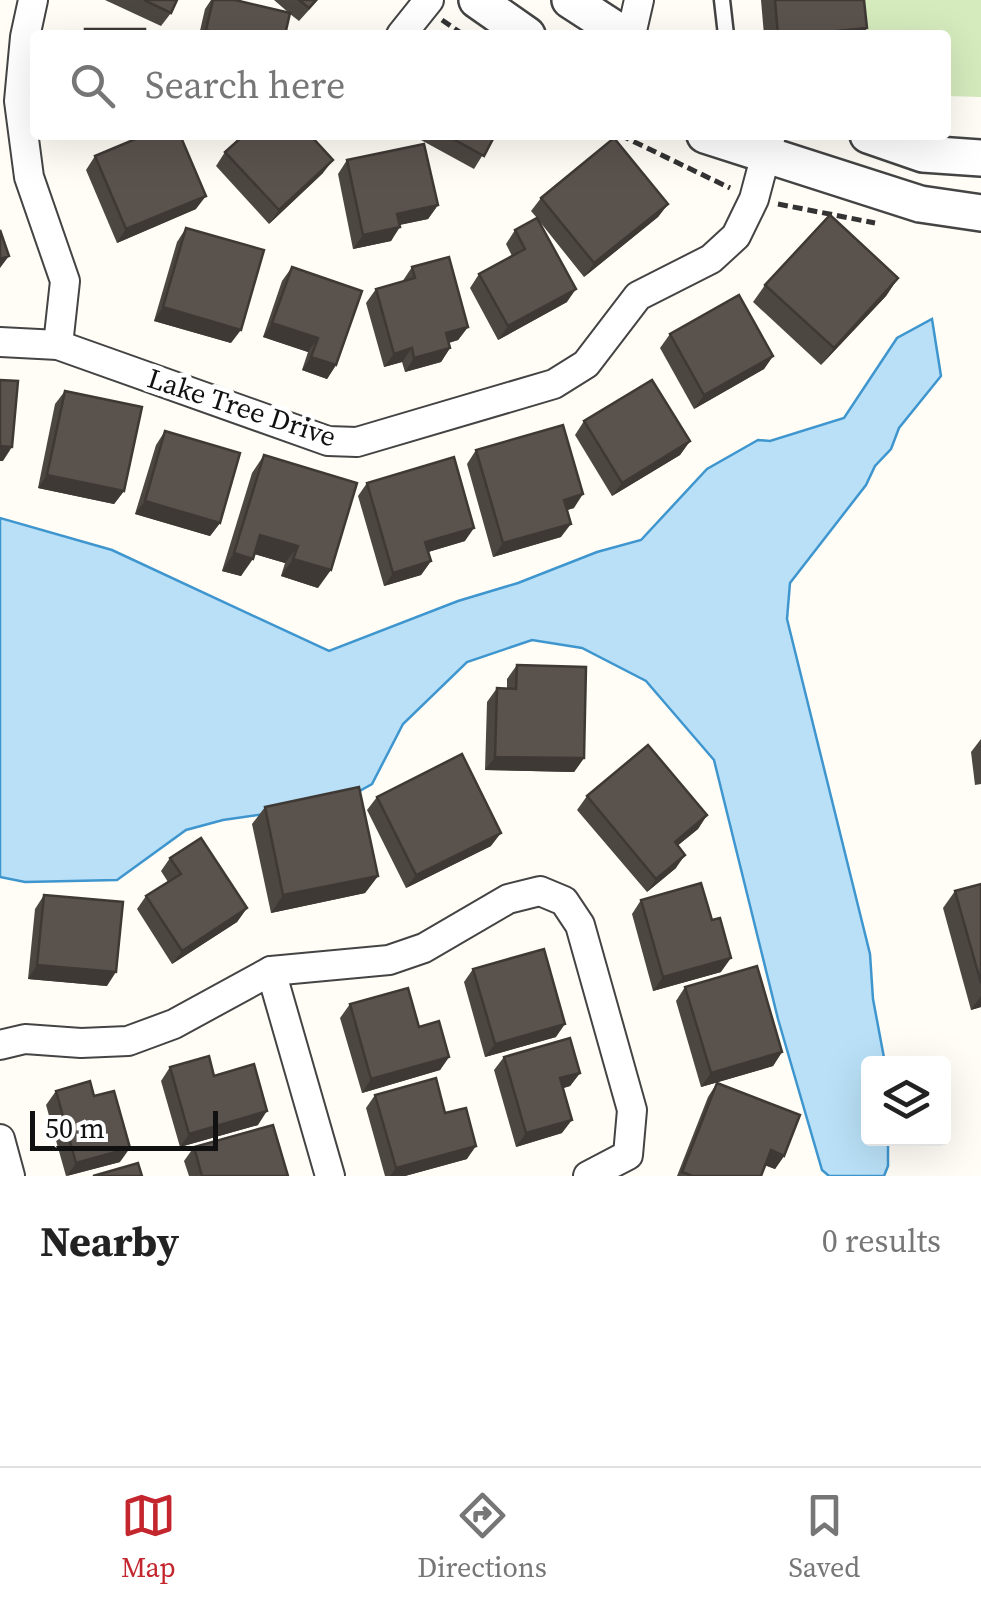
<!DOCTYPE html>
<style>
body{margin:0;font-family:"Source Serif 4",serif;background:#f6f6f6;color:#222}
.controls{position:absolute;right:30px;bottom:30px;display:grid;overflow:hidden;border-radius:10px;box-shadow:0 10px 40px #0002}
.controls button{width:90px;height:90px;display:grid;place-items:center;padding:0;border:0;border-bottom:2px solid #e0e0e0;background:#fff;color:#222;font:50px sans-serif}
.scale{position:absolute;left:30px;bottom:25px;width:188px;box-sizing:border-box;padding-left:10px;border:5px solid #111;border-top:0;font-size:28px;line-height:35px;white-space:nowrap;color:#111;-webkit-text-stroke:8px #fff;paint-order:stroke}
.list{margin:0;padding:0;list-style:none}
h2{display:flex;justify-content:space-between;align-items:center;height:130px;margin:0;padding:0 40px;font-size:42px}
h2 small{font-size:32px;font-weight:400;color:#767676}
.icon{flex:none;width:55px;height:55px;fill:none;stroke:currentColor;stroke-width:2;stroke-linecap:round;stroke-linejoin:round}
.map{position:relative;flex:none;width:981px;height:1176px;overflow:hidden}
.search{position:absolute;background:#fff;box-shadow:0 10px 40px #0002;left:30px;right:30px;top:30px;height:110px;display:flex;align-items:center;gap:25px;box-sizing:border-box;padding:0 35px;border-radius:10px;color:#767676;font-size:38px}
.sheet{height:290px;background:#fff}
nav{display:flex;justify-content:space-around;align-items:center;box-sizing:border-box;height:140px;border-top:2px solid #e0e0e0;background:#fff;font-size:28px;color:#767676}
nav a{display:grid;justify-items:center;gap:5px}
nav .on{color:#c4262e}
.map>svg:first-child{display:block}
</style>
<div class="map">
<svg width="981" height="1176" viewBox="0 0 981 1176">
<rect width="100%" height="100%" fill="#fffdf5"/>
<polygon fill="#d5ebbd" points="861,0 981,0 981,97 946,96 946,35 864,35"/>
<polygon fill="#b9e0f7" stroke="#3f96cf" stroke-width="2.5" points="932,319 941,376 899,428 891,449 875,466 866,485 790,583 787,619 870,954 873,999 885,1063 868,1064 868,1138 888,1139 888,1166 884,1176 829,1176 822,1170 778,1019 714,760 646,681 582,648 532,640 467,662 403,724 372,784 336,804 223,820 186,830 117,880 25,882 0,877 0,518 112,550 329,651 458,601 518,583 597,552 641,540 707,469 758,440 770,441 844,418 897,338"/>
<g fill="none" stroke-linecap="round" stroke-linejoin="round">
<defs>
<polyline id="service" points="722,0 726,35"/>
<g id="minor">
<polyline points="33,0 25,37 19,101 29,177 65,281 58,345"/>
<polyline points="401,35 429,0"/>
<polyline points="631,35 639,0"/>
<polyline points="0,342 58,345 328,441 357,442 554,384 586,364 638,296 711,259 736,236 754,199 771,135"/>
<polyline points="271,971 330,1176"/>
<polyline points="0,1045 25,1039 81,1043 128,1041 174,1024 271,971 389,960 424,948 508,899 540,891 564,901 580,925 632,1110 628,1155 588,1176"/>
<polyline points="0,1139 10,1176"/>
</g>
<g id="tertiary">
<polyline points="477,0 527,35"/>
<polyline points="570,0 624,35"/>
<polyline points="705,135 920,204 981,213"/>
<polyline points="868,135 923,154 981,158"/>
</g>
</defs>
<use href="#service" stroke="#444" stroke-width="19"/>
<use href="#minor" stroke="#444" stroke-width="32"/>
<use href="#tertiary" stroke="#444" stroke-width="40"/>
<g stroke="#333" stroke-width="5" stroke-dasharray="10 5" stroke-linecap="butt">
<polyline points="442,20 464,35"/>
<polyline points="620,135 730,188"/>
<polyline points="778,204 875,223"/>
</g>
<use href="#service" stroke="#fff" stroke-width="14"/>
<use href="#minor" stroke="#fff" stroke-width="28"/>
<use href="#tertiary" stroke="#fff" stroke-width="35"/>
</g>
<g fill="#4d4742">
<polygon points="105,0 177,0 171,13 161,26"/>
<polygon points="211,0 235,0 289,13 274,0 318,0 299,21 290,14 285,35 199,35 205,9"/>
<polygon points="761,0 864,0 867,28 862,35 764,35"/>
<polygon points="424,135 495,135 474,169 421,140"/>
<polygon points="225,152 323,173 269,224 216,166"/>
<polygon points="95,156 196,209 117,243 86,170"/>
<polygon points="347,160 438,205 428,219 400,225 391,241 353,249 338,174"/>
<polygon points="541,198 668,204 658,217 584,277 540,222 567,302 498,340 470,288 479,274 512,256 506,244 515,230 537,218 531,211"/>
<polygon points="186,228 231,343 154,321 177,242"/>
<polygon points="292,267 336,365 327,379 302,370 308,352 263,337 282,281"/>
<polygon points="412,267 468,327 458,340 449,343 450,348 441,362 405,372 402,362 384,367 366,303 376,289 402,282"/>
<polygon points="898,278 886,296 821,365 753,302 765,285"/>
<polygon points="670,334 773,356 764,369 694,409 660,348"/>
<polygon points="65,391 124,491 114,504 38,488 55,404"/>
<polygon points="584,421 690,441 680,455 612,496 575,435"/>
<polygon points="165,431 220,523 210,536 135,514 156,445"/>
<polygon points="476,450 574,508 567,510 561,537 493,557 467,464"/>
<polygon points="264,455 318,588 281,576 285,563 254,554 241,576 222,571 252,473"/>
<polygon points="367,483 465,541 428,552 431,561 421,575 384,586 358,496"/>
<polygon points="517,665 584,758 574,772 485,770 487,702 497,688 507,689 507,679"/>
<polygon points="981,739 981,784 975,785 971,752"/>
<polygon points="587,796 707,815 698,829 678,845 676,868 647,892 577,810"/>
<polygon points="377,797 491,846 406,888 367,810"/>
<polygon points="265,807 378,876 365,893 271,913 252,824"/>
<polygon points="170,858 247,908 237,922 172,964 137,909 146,896 168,882 161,871"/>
<polygon points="981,884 981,1007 971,1010 943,908 955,891"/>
<polygon points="44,895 107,986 28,979 35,909"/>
<polygon points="641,900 721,972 653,991 632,914"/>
<polygon points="473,969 556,1037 485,1057 464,982"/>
<polygon points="685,987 782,1052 773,1066 701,1087 676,1001"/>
<polygon points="350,1004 419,1027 449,1057 440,1070 362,1093 340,1018"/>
<polygon points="504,1057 580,1073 570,1086 563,1088 562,1133 516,1147 494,1070"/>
<polygon points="170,1067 214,1076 258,1125 180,1147 161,1081"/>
<polygon points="717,1083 784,1156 775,1169 765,1165 761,1176 677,1176 708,1097"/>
<polygon points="56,1091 94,1096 120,1162 66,1176 46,1105"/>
<polygon points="375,1095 445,1113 467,1159 405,1176 385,1176 366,1108"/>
<polygon points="194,1147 288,1176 189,1176 184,1161"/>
</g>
<g fill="#3f3936">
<polygon points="867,28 862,35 796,35"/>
<polygon points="206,30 220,34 218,35 203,35"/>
<polygon points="333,160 323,173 269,224 279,210"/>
<polygon points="206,196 196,209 117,243 126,229"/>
<polygon points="668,204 658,217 584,277 594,263"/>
<polygon points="438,205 428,219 388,227 397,214"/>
<polygon points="400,227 391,241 353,249 363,235"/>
<polygon points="9,256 0,268 0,259"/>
<polygon points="898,278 886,296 821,365 834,348"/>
<polygon points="576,289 567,302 498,340 508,326"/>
<polygon points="163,307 241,330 231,343 154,321"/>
<polygon points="272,323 318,338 308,352 263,337"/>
<polygon points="468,327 458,340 437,346 446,333"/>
<polygon points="412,348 402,362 384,367 394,354"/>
<polygon points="450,348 441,362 405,372 414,358"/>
<polygon points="773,356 764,369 694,409 704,395"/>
<polygon points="311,357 336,365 327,379 302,370"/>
<polygon points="690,441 680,455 612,496 622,483"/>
<polygon points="0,446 12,447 3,461 0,461"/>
<polygon points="47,475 124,491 114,504 38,488"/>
<polygon points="583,494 574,508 554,514 564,500"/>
<polygon points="145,501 220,523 210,536 135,514"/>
<polygon points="571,524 561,537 493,557 503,543"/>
<polygon points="474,528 465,541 415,556 425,542"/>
<polygon points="260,535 298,546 285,563 248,552"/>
<polygon points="234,553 253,559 241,576 222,571"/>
<polygon points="293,559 331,570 318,588 281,576"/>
<polygon points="431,561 421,575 384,586 393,573"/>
<polygon points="495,757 584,758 574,772 485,770"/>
<polygon points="707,815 698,829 665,856 675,842"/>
<polygon points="501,833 491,846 406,888 416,875"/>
<polygon points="685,855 676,868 647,892 656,879"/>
<polygon points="378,876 365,893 271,913 283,895"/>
<polygon points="247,908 237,922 172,964 182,951"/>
<polygon points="731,958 721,972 653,991 663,977"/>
<polygon points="37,965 116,972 107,986 28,979"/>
<polygon points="981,996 981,1007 971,1010"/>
<polygon points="565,1024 556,1037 485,1057 495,1044"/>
<polygon points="782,1052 773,1066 701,1087 711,1073"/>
<polygon points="449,1057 440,1070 362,1093 371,1079"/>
<polygon points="580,1073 570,1086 551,1092 560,1078"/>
<polygon points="267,1111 258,1125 180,1147 189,1134"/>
<polygon points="572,1120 562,1133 516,1147 526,1133"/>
<polygon points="476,1146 467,1159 405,1176 390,1176 396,1168"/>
<polygon points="130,1148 120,1162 67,1176 76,1163"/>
<polygon points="771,1150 784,1156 775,1169 761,1164"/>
</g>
<g fill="#5a524d" stroke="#3f3936" stroke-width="2.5">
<polygon points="144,0 177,0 171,13"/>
<polygon points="213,0 235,0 290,13 285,35 219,35 220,34 206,30"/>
<polygon points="299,0 316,0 309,8"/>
<polygon points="775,0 864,0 867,28 796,35 778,35"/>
<rect x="85" y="29" width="60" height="6"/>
<polygon points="145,135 180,135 206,196 126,229 95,156"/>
<polygon points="244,135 310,135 333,160 279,210 225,152"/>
<polygon points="446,135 495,135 484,156"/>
<polygon points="614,138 668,204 594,263 541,198"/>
<polygon points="424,144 438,205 397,214 400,227 363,235 347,160"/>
<polygon points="830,215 898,278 834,348 765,285"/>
<polygon points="537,218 576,289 508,326 479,274 525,249 515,230"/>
<polygon points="186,228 264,250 241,330 163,307"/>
<polygon points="0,230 9,256 0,259"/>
<polygon points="449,257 468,327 446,333 450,348 414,358 412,348 394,354 376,289 415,278 412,267"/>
<polygon points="292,267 362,291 336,365 311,357 318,338 272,323"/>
<polygon points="739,295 773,356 704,395 670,334"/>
<polygon points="0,380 18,381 12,447 0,446"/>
<polygon points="652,380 690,441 622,483 584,421"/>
<polygon points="65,391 142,407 124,491 47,475"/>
<polygon points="563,425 583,494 564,500 571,524 503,543 476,450"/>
<polygon points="165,431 240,453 220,523 145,501"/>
<polygon points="264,455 357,483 331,570 293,559 298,546 260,535 253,559 234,553"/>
<polygon points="454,457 474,528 425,542 431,561 393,573 367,483"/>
<polygon points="517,665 586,667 584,758 495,757 497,688 516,689"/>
<polygon points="648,745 707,815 675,842 685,855 656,879 587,796"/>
<polygon points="462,754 501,833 416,875 377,797"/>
<polygon points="359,787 378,876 283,895 265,807"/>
<polygon points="201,838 247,908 182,951 146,896 181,874 170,858"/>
<polygon points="701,883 712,920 720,918 731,958 663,977 641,900"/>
<polygon points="981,884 981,983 955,891"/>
<polygon points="44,895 123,902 116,972 37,965"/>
<polygon points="544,949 565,1024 495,1044 473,969"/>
<polygon points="757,966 782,1052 711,1073 685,987"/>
<polygon points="408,988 419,1027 439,1021 449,1057 371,1079 350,1004"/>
<polygon points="570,1038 580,1073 560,1078 572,1120 526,1133 504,1057"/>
<polygon points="209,1056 214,1076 254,1064 267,1111 189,1134 170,1067"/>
<polygon points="436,1078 445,1113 466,1108 476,1146 396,1168 375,1095"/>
<polygon points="90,1081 94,1096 114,1091 130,1148 76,1163 56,1091"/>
<polygon points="717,1083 800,1115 784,1156 771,1150 761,1176 692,1176 682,1172"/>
<polygon points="273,1125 288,1176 202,1176 194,1147"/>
<polygon points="138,1163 142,1176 93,1176"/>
</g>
<g text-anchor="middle" stroke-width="10" stroke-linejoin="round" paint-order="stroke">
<g font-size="28" fill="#111" stroke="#fff">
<text transform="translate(242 407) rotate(18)" y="10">Lake Tree Drive</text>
</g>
</g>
</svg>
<div class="controls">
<button><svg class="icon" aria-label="layers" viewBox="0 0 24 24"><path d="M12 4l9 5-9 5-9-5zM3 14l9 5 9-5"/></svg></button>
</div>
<div class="scale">50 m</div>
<div class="search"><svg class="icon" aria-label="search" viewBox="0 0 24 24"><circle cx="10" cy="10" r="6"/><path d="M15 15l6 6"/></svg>Search here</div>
</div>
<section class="sheet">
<h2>Nearby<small>0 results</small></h2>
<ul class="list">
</ul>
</section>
<nav>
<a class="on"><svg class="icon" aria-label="map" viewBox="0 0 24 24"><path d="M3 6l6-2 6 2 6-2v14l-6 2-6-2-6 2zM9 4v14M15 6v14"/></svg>Map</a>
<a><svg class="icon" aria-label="directions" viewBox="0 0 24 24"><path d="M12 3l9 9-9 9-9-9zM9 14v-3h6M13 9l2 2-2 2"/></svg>Directions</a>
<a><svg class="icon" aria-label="saved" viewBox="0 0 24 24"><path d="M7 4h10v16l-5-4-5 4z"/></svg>Saved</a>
</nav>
